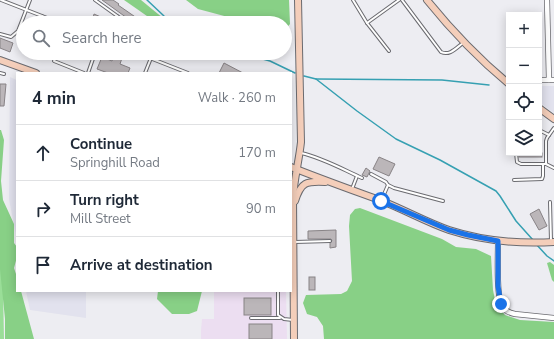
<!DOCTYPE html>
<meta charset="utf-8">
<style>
body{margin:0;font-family:"Nunito Sans",sans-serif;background:#f6f6f7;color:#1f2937}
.controls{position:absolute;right:12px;top:12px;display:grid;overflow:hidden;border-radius:0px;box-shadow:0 2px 10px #0003}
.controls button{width:36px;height:36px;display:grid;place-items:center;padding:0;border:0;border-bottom:1px solid #e0e1e3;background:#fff;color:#1f2937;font:20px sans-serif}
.stop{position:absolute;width:12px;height:12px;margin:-9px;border:3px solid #1a73e8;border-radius:50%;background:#fff}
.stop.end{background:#1a73e8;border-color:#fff;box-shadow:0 1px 4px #0008}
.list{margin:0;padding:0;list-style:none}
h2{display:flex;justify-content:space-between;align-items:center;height:52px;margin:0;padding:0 16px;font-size:17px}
h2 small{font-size:13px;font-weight:400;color:#747a83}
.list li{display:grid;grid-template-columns:26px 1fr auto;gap:12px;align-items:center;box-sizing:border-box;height:56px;padding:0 16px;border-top:1px solid #e0e1e3}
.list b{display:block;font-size:15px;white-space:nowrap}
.list p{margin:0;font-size:13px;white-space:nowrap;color:#747a83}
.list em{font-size:13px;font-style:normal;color:#747a83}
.icon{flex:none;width:22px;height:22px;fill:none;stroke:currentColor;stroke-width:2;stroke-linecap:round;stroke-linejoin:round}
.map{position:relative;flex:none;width:554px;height:339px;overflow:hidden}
.search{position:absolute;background:#fff;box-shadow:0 2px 10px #0003;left:16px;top:16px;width:276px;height:44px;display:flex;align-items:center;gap:10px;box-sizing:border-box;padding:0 14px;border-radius:22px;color:#747a83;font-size:15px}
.panel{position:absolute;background:#fff;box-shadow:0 2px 10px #0003;left:16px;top:72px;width:276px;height:220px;border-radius:0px}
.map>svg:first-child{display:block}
</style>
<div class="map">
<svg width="554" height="339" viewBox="0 0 554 339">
<rect width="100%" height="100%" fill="#ededf2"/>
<polygon fill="#ecdef1" points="214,291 286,291 287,339 201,339 201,330 202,319 214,319"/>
<g fill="#e2e2ee">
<polygon points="10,77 17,80 17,241 9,199"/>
<polygon points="539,86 554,86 554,113 539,102"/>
<polygon points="26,291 86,291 86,318 30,310"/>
</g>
<polygon fill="#9ade98" points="0,240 2,240 4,339 0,339"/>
<g fill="#88d086">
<polygon points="124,0 141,0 169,23 157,23"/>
<polygon points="186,0 289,0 290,24 285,30 285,23 278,23 273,17 228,17 198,9"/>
<polygon points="0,130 1,130 4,140 1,181 3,200 14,224 14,243 17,247 17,257 14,268 17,277 17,291 21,291 34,339 5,339 5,319 0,269"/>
<polygon points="360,208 442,239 456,247 476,249 491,256 493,290 496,305 505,315 520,320 554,322 554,339 324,339 323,326 317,317 307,314 303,303 306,295 341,294 347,291 352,281 349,226 350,215 355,209"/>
<polygon points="550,262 554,265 554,282 552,280 547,263"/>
<polygon points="158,291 202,291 197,311 189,314 172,314 157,299"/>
</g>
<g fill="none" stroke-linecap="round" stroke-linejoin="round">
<g stroke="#36a0b2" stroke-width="1.5">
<polyline points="147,0 164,16 173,23"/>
<polyline points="240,53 270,61 295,73"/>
<polyline points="304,76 316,79 357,111 396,139 440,160 496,191 500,196 516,221 533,240"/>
<polyline points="316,79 442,80 489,85"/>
<polyline points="536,244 547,256 554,261"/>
</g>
</g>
<g fill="#bbb6b9" stroke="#888386">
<polygon points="102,0 113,0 119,4 118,5 144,23 134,23"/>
<polygon points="94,14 103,18 101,23 79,23 81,18 92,22"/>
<polygon points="0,38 13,43 10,52 0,48"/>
<polygon points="115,53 123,55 120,64 130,68 128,73 108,73 97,69 102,57 112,61"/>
<polygon points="224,63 243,73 219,73"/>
<polygon points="0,84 6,84 4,106 0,106"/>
<rect x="519" y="153" width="23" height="4"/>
<polygon points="379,157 395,164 389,176 373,169"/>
<polygon points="366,168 370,171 367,177 362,175"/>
<polygon points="539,209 547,226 539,230 530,214"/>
<polygon points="336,230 336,247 330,248 330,243 332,241 331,239 308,239 308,231"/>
<rect x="309" y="277" width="6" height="13"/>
<rect x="244" y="298" width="27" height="17"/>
<rect x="249" y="324" width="23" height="15"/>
</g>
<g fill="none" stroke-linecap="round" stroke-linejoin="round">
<defs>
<g id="service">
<polyline points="1,0 60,23"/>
<polyline points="95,0 127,23"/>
<polyline points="353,0 367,23 389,51"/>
<path d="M402,0L441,52C450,56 456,48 463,43"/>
<polyline points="39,23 42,16"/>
<polyline points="108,23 117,16"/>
<polyline points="367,23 399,0"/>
<polyline points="0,34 11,37 18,31 30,0"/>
<polyline points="57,53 54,61 84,73"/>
<polyline points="137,53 188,73"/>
<polyline points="0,73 4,74"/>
<polyline points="88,73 95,53"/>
<polyline points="145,73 153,53"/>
<polyline points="539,130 549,135"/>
<path d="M301,153C323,158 342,169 362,178"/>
<polyline points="516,153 517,162 521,164 546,164 546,141 547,138 554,128"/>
<polyline points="546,164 554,168"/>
<polyline points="371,174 386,182 388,185 394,188 443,201"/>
<polyline points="514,180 542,179 543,176 543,164"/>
<polyline points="352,189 357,176"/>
<polyline points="382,199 388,185"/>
<polyline points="550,202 551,241"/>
<polyline points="295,242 330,241"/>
<polyline points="278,291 278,315 284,319 293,320"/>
<polyline points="251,318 280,318"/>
</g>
<g id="minor">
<polyline points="547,0 549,80"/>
<polyline points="539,80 554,80"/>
<path d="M498,241C498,255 496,296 502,306C505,311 510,313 515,314L554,318"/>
</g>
<g id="secondary">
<path d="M427,0C452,31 479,59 509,84"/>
<polyline points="0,60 36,73"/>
<polyline points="539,108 554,119"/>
<path d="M291,167C321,179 352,190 382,201C405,210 426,222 449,230C483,241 518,244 554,242"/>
<path d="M295,201C301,182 306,181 325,182"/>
<path d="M294,339L293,198C294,179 299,161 301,142L298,0"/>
</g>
</defs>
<use href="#service" stroke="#6b6b70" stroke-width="4"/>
<use href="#minor" stroke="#6b6b70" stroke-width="6"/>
<use href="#secondary" stroke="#6b6b70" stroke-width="8"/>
<use href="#service" stroke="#fff" stroke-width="2"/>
<use href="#minor" stroke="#fff" stroke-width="4.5"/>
<use href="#secondary" stroke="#f4ceba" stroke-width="6"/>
</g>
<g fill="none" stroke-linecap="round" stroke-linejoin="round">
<polyline stroke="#1a73e8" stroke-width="5" points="381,201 449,230 468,235 498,241 498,286 501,304"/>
</g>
</svg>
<div class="controls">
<button>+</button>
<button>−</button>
<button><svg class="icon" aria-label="locate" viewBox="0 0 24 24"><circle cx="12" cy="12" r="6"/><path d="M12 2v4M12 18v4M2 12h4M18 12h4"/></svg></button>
<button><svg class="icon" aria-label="layers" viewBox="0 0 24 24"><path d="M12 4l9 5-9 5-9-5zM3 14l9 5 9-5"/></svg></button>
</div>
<div class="stop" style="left:381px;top:201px"></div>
<div class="stop end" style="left:501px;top:304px"></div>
<div class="search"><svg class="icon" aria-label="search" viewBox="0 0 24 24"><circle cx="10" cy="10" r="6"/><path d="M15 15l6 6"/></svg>Search here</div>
<section class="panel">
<h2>4 min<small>Walk · 260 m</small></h2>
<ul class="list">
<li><svg class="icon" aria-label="ahead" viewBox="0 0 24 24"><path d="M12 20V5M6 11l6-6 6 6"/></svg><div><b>Continue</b><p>Springhill Road</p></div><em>170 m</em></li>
<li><svg class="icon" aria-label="right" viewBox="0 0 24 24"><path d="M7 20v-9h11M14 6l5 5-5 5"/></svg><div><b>Turn right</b><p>Mill Street</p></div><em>90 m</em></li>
<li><svg class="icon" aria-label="arrive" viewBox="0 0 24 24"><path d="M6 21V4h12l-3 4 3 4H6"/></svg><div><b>Arrive at destination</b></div></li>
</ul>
</section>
</div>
